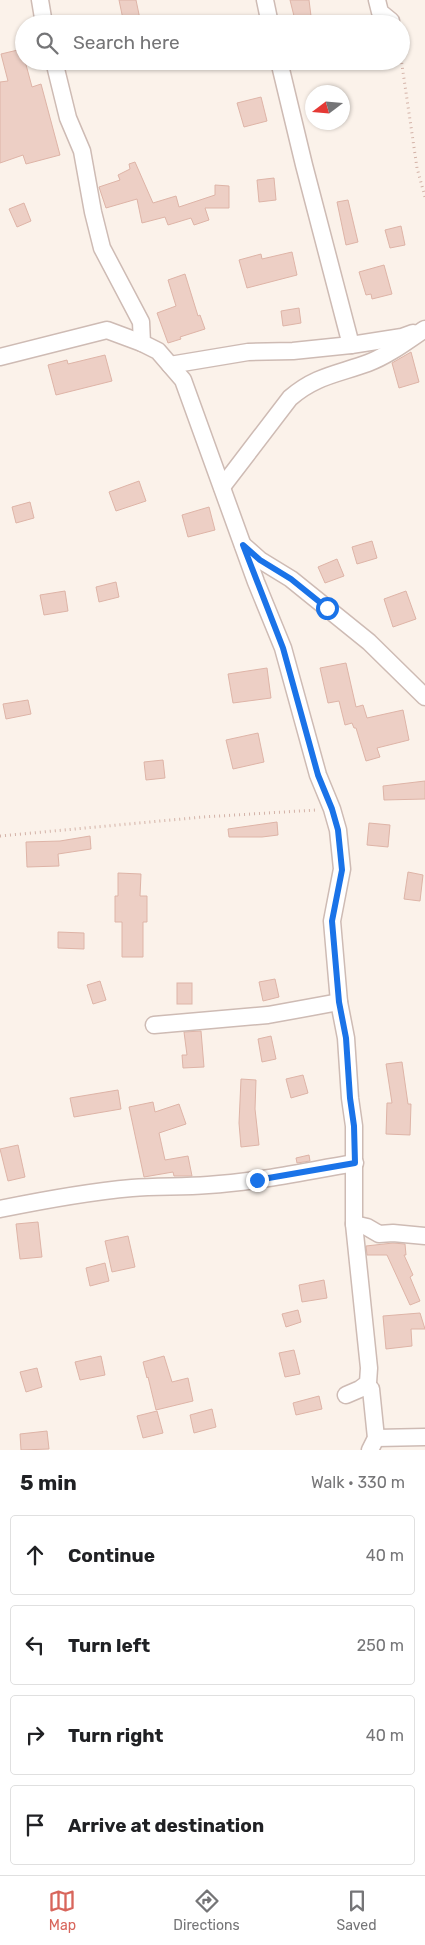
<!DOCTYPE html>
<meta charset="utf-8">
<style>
body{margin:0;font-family:Rubik,sans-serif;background:#f6f6f6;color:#202124}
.compass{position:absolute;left:305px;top:85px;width:45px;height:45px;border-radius:50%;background:#fff;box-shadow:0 1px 4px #0004;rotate:254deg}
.stop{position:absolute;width:15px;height:15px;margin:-11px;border:4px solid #1a73e8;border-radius:50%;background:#fff}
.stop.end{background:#1a73e8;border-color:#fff;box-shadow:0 1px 5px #0008}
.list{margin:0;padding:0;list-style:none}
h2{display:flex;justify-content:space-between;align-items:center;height:65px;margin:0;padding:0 20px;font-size:21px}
h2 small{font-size:16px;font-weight:400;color:#757577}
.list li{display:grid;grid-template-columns:32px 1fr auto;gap:15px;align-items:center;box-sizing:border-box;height:80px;margin:0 10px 10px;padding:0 10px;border:1px solid #e0e0e0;border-radius:5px}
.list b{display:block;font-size:19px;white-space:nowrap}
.list em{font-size:16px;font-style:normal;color:#757577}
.icon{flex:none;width:28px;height:28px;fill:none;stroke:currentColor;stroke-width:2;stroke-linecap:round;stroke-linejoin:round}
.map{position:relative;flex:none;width:425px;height:1450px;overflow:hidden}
.search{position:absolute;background:#fff;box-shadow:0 1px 4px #0004;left:15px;right:15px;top:15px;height:55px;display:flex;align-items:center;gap:12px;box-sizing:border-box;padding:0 18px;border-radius:28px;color:#757577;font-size:19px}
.sheet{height:425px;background:#fff}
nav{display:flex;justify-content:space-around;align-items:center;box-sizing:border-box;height:70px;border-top:1px solid #e0e0e0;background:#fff;font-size:14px;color:#757577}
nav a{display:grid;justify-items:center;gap:2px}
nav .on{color:#d8665c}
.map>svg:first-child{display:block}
</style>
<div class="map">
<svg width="425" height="1450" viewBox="0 0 425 1450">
<rect width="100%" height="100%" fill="#fbf2ea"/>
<g fill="#edcfc5" stroke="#deb4a7">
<polygon points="119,0 136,0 141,24 124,24"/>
<polygon points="290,0 309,0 312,24 296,24"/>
<polygon points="22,49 24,61 25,61 32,87 41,84 60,155 26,164 23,155 0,163 0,82 8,81 1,54"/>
<polygon points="261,97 267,121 244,127 237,103"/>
<polygon points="135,162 153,203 176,196 179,207 215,195 215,185 229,186 229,208 205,208 209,220 194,225 191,218 168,225 165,217 142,223 137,199 106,208 99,187 120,180 118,175 130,169 129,164"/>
<polygon points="274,178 276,200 259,202 257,180"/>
<polygon points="348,200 358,242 346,245 337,202"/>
<polygon points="24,203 31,221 17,227 9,209"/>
<polygon points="401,226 405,245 390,248 385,230"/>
<polygon points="292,252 297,275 247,288 239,260 261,254 262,259"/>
<polygon points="384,265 392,294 372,299 371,294 366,295 359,272"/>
<polygon points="185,274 198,316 200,315 205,329 180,337 181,339 168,343 157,313 176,306 168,280"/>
<polygon points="299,308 301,323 283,326 281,311"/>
<polygon points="411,352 419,382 399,388 392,363"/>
<polygon points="105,355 112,381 56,395 48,365 67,360 68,364"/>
<polygon points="139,481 146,501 116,511 109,492"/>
<polygon points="30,502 34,518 16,523 12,507"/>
<polygon points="209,507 215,530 188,537 182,515"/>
<polygon points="372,541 377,558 357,564 352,547"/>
<polygon points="337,559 344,576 325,583 318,567"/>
<polygon points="116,582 119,597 99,602 96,587"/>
<polygon points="65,591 68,611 44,615 40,595"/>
<polygon points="406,591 416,619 393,627 384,599"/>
<polygon points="346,663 356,707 363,705 367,718 403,710 409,740 377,748 380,757 366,761 356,728 354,728 352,723 345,725 339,701 328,703 320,668"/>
<polygon points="267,668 271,698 233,703 228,674"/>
<polygon points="28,700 31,714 6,719 3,704"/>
<polygon points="258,733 264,762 233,769 226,740"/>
<polygon points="163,760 165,778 146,780 144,762"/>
<polygon points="425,781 425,799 384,800 383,786"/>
<polygon points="277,822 278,835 262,837 229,837 228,829"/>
<polygon points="369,823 390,825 388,847 367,845"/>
<polygon points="90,836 91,849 58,854 59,866 27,867 26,842 60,841"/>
<polygon points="408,872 423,875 420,901 404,899"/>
<polygon points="118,873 141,874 140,896 147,896 147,922 143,922 143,957 122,957 122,922 115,922 115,896 118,896"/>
<polygon points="58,932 84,933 84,949 58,948"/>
<polygon points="275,979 279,997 263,1001 259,982"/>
<polygon points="100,981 106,1000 93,1004 87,985"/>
<rect x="177" y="983" width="15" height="21"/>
<polygon points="201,1031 204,1067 183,1068 182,1055 187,1055 184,1032"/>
<polygon points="271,1036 276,1059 262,1062 258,1039"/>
<polygon points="402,1062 408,1104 411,1104 410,1135 386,1134 387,1103 392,1103 386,1064"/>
<polygon points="303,1075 308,1093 291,1098 286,1079"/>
<polygon points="241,1079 256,1080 255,1109 259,1145 241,1147 239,1123"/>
<polygon points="118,1090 121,1109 74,1117 70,1098"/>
<polygon points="153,1102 155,1112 179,1104 186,1124 159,1133 165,1160 188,1156 192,1176 174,1176 173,1172 144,1177 129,1107"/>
<polygon points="18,1145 25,1177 8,1181 0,1149"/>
<polygon points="309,1155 310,1161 297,1163 296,1158"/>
<polygon points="38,1222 42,1257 20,1259 16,1224"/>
<polygon points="128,1236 135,1267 112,1272 105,1241"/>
<polygon points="393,1243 405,1244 406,1255 404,1255 413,1275 410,1277 420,1301 410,1305 387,1255 367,1255 366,1246"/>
<polygon points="105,1263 109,1281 90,1286 86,1268"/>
<polygon points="324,1280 327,1298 302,1302 299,1285"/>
<polygon points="298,1310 301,1322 286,1327 282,1314"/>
<polygon points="420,1313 425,1329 411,1329 412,1346 386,1349 383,1316"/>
<polygon points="294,1350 300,1374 285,1377 279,1353"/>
<polygon points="101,1356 105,1375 80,1380 75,1362"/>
<polygon points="164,1356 172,1382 188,1378 193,1401 156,1410 148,1377 147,1378 143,1362"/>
<polygon points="37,1368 42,1387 26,1392 20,1372"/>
<polygon points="319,1396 322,1409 296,1415 293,1403"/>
<polygon points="212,1409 216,1427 194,1433 190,1415"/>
<polygon points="157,1411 163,1433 143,1438 137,1416"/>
<polygon points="47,1431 49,1449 21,1450 20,1434"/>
</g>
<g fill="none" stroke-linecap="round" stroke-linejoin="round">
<defs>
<g id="minor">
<polyline points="40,0 44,24"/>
<polyline points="265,0 270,24"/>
<polyline points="377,0 380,12 391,21"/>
<polyline points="54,61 68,118 82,151 93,212 102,248 141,322 142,343 158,351 183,380 256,582 283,648 318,775 332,809 338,830 342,869 332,921 339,1002 346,1038 350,1098 354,1126 354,1224 369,1368 368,1383 360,1389 346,1395"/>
<polyline points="279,61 304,165 351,345"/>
<polyline points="0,357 107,330 142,343"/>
<polyline points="170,365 248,352 293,351 351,345 402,337 413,333"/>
<path d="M222,487L290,398C315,376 338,374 368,363C389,355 407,341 425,329"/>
<polyline points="243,545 260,560 291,579 369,642 425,697"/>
<polyline points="154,1025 268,1015 339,1002"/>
<path d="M0,1209C44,1200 87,1192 132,1188C157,1186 183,1187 208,1185C258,1182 306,1171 355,1163"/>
<polyline points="354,1224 367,1227 379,1234 393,1233 425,1236"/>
<polyline points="376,1438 425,1437"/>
<polyline points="370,1450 376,1438 371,1389"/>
</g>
</defs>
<use href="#minor" stroke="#cebbb4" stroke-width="19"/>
<g stroke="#d3b2a7" stroke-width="3" stroke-dasharray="1 4" stroke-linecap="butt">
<polyline points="401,58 417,168 425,197"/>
<polyline points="0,836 203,817 316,810"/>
</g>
<use href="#minor" stroke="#fff" stroke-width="16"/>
</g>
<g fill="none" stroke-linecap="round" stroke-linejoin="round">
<polyline stroke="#1a73e8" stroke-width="6" points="257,1180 355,1163 354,1126 350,1098 346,1038 339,1002 332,921 342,870 338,830 332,809 318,775 283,648 243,545 260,560 291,579 327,608"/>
</g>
</svg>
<svg class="compass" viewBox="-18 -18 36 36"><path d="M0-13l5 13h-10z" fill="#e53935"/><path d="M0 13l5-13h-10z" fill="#757577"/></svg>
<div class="stop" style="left:327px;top:608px"></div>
<div class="stop end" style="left:257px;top:1180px"></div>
<div class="search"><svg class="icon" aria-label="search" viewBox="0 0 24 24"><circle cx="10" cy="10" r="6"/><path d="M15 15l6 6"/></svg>Search here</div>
</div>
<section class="sheet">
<h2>5 min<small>Walk · 330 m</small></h2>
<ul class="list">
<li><svg class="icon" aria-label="ahead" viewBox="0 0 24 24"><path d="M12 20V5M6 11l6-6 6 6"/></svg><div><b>Continue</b></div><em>40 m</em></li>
<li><svg class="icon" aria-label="left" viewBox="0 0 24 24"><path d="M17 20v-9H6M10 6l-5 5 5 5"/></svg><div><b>Turn left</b></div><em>250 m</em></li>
<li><svg class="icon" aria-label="right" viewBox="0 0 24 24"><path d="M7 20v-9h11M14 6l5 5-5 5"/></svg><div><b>Turn right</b></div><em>40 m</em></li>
<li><svg class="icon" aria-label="arrive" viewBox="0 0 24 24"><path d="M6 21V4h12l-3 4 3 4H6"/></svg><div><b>Arrive at destination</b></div></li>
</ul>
</section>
<nav>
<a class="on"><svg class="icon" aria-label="map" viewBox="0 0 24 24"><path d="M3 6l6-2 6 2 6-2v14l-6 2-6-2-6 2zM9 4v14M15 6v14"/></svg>Map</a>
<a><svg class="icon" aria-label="directions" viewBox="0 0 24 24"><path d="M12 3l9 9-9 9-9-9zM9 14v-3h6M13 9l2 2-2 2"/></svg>Directions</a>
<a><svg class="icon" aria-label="saved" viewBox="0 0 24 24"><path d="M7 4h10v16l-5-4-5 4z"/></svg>Saved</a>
</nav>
